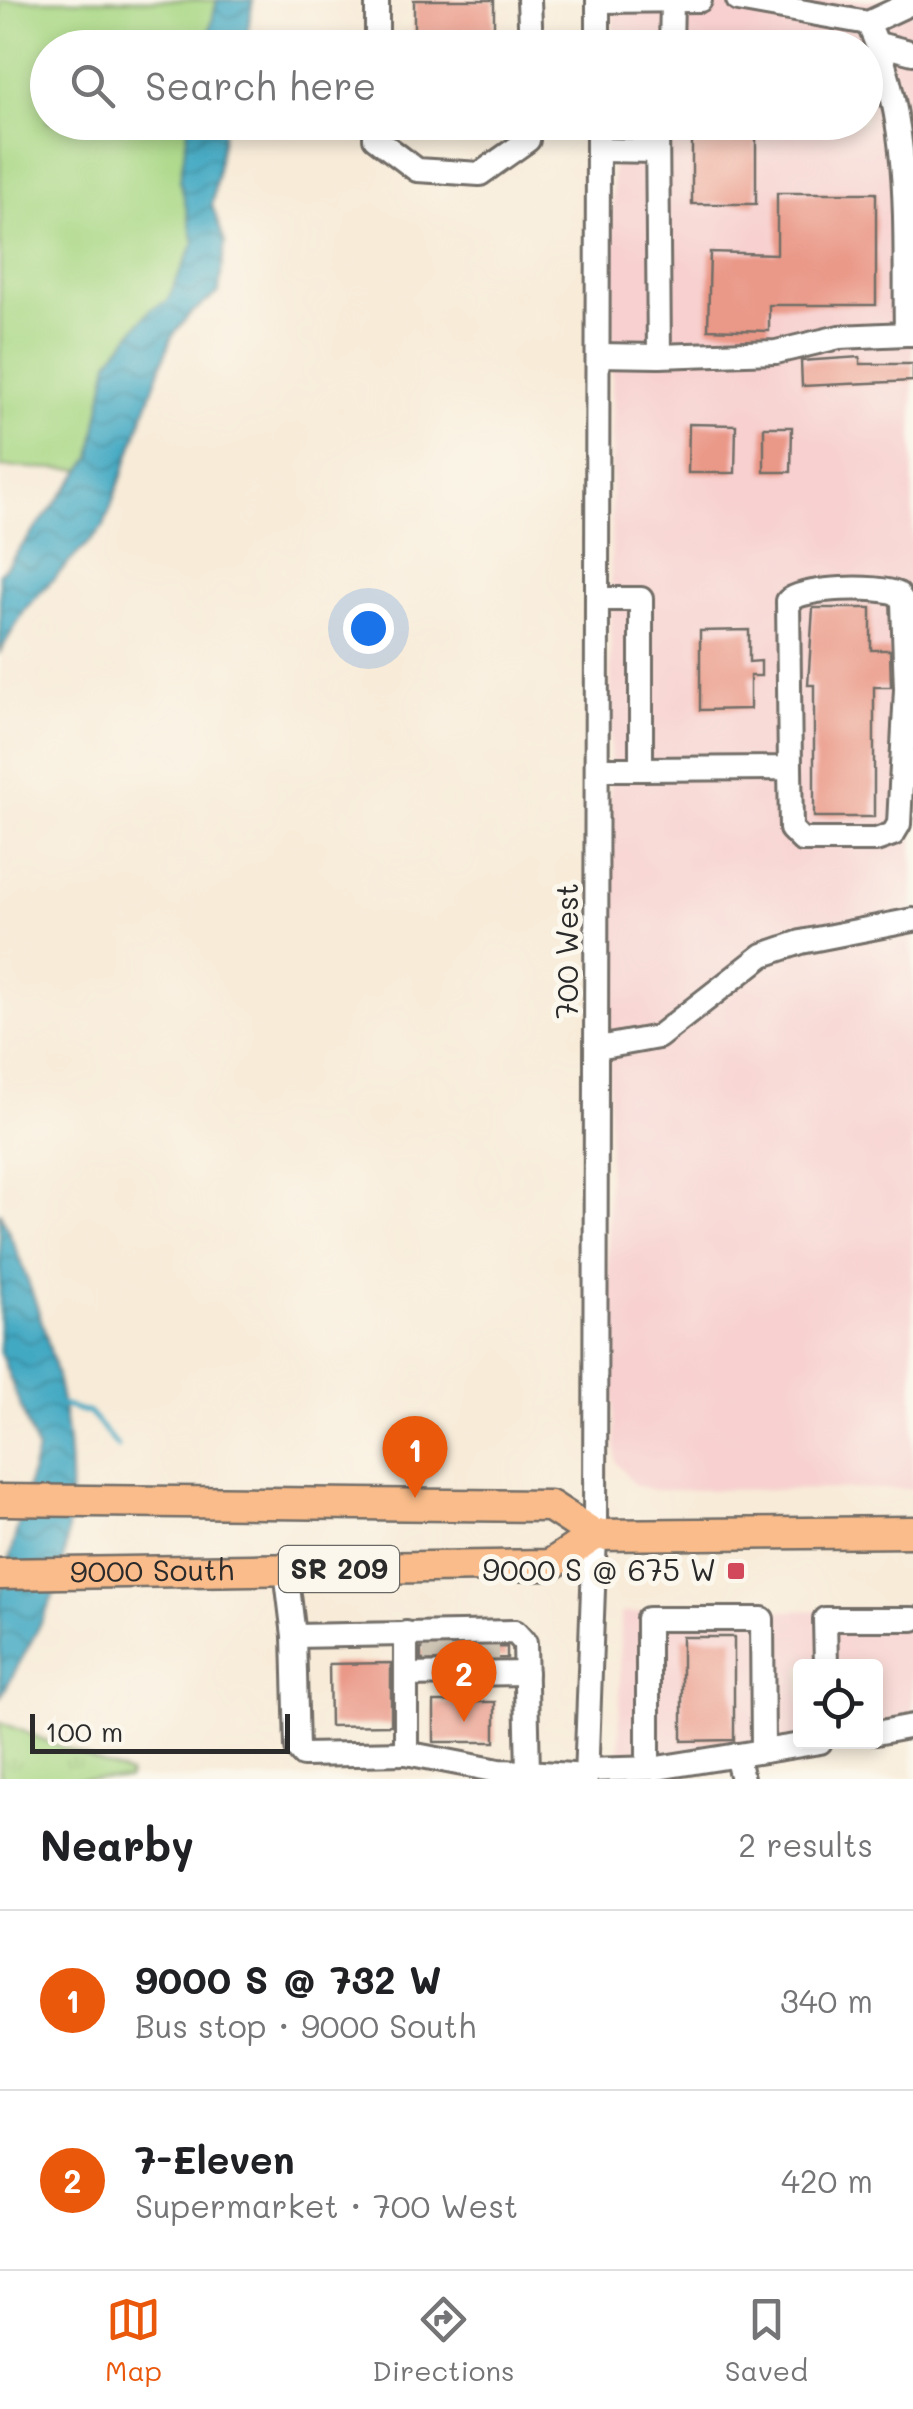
<!DOCTYPE html>
<meta charset="utf-8">
<style>
body{margin:0;font-family:Mali,sans-serif;background:#f6f6f6;color:#202124}
.controls{position:absolute;right:30px;bottom:30px;display:grid;overflow:hidden;border-radius:10px;box-shadow:0 5px 15px #0003}
.controls button{width:90px;height:90px;display:grid;place-items:center;padding:0;border:0;border-bottom:2px solid #e0e0e0;background:#fff;color:#202124;font:50px sans-serif}
.scale{position:absolute;left:30px;bottom:25px;width:260px;box-sizing:border-box;padding-left:10px;border:5px solid #2b2b2b;border-top:0;font-size:28px;line-height:35px;white-space:nowrap;color:#2b2b2b;-webkit-text-stroke:8px #fbf7ec;paint-order:stroke}
.you{position:absolute;left:368px;top:628px;width:35px;height:35px;margin:-25px;border:8px solid #fff;border-radius:50%;background:#1a73e8;box-shadow:0 0 0 15px #1a73e833}
.badge{display:grid;place-items:center;width:65px;height:65px;border-radius:50%;background:#ea580c;color:#fff;font-size:32px;font-weight:700}
.pin{position:absolute;translate:-50% -82px;filter:drop-shadow(0 2px 5px #0008)}
.pin::after{content:'';position:absolute;top:52px;width:35px;height:30px;background:inherit;clip-path:polygon(0 0,100% 0,50% 100%)}
.list{margin:0;padding:0;list-style:none}
h2{display:flex;justify-content:space-between;align-items:center;height:130px;margin:0;padding:0 40px;font-size:42px}
h2 small{font-size:32px;font-weight:400;color:#757577}
.list li{display:grid;grid-template-columns:65px 1fr auto;gap:30px;align-items:center;box-sizing:border-box;height:180px;padding:0 40px;border-top:2px solid #e0e0e0}
.list b{display:block;font-size:38px;white-space:nowrap}
.list p{margin:0;font-size:32px;white-space:nowrap;color:#757577}
.list em{font-size:32px;font-style:normal;color:#757577}
.icon{flex:none;width:55px;height:55px;fill:none;stroke:currentColor;stroke-width:2;stroke-linecap:round;stroke-linejoin:round}
.map{position:relative;flex:none;width:913px;height:1779px;overflow:hidden}
.search{position:absolute;background:#fff;box-shadow:0 5px 15px #0003;left:30px;right:30px;top:30px;height:110px;display:flex;align-items:center;gap:25px;box-sizing:border-box;padding:0 35px;border-radius:55px;color:#757577;font-size:38px}
.sheet{height:490px;background:#fff}
nav{display:flex;justify-content:space-around;align-items:center;box-sizing:border-box;height:140px;border-top:2px solid #e0e0e0;background:#fff;font-size:28px;color:#757577}
nav a{display:grid;justify-items:center;gap:5px}
nav .on{color:#ea580c}
.map>svg:first-child{display:block}
</style>
<div class="map">
<svg width="913" height="1779" viewBox="0 0 913 1779">
<defs>
<pattern id="grass-tufts" width="24" height="20" patternUnits="userSpaceOnUse" patternTransform="scale(2.5)"><rect width="24" height="20" fill="#a8d784"/><path d="M3 7l-1-3M5 7V3M7 7l1-3M15 17l-1-3M17 17v-4M19 17l1-3" fill="none" stroke="#91b972"/></pattern>
<pattern id="water-waves" width="16" height="10" patternUnits="userSpaceOnUse" patternTransform="scale(2.5)"><rect width="16" height="10" fill="#43a9c3"/><path d="M0 5q4-4 8 0t8 0" fill="none" stroke="#388a9f"/></pattern>
</defs>
<rect width="100%" height="100%" fill="#fbf7ec"/>
<filter id="ink" filterUnits="userSpaceOnUse"><feTurbulence type="fractalNoise" baseFrequency=".01" numOctaves="2"/><feDisplacementMap in="SourceGraphic" scale="20" xChannelSelector="R" yChannelSelector="G"/><feConvolveMatrix kernelMatrix="1 2 1 2 8 2 1 2 1" color-interpolation-filters="sRGB"/></filter>
<filter id="wash" filterUnits="userSpaceOnUse"><feTurbulence type="fractalNoise" baseFrequency=".0048" numOctaves="4" result="noise"/><feDisplacementMap in="SourceGraphic" scale="40" xChannelSelector="R" yChannelSelector="G"/><feGaussianBlur stdDeviation="2.25" result="paint"/><feColorMatrix in="noise" values="0 0 0 0 0 0 0 0 0 0 0 0 0 0 0 0 0 1.4 0 .05"/><feComposite in="paint" operator="in"/></filter>
<g filter="url(#wash)">
<rect width="100%" height="100%" fill="#f8ebd8"/>
<g fill="#f7d0cf">
<polygon points="614,0 913,0 913,1489 653,1490 633,1484 616,1462 608,1259 613,123 866,122 866,48 613,47"/>
<polygon points="913,1609 913,1719 876,1726 876,1666 800,1666 800,1739 688,1758 619,1760 621,1613"/>
</g>
<polygon fill="url(#grass-tufts)" stroke="#6a8158" stroke-width="2.5" points="0,1722 129,1774 128,1779 0,1779"/>
<polygon fill="#a8d784" stroke="#6a8158" stroke-width="2.5" points="0,0 223,0 214,47 48,48 48,122 199,123 198,272 96,470 0,467"/>
<g fill="url(#water-waves)" stroke="#376a77" stroke-width="2.5">
<polygon points="217,0 253,0 245,47 206,47"/>
<polygon points="189,123 225,123 212,205 225,243 219,292 189,315 171,338 104,526 26,608 0,652 0,574 91,458 109,361 151,309 167,301 194,243 180,180"/>
<path d="M0,1211C50,1327 92,1457 58,1582C48,1616 17,1666 0,1699V1596L37,1450L0,1352Z"/>
</g>
<g fill="none" stroke-linecap="round" stroke-linejoin="round">
<polyline stroke="#43a9c3" stroke-width="5" points="58,1404 89,1413 118,1447"/>
</g>
<g id="blocks">
<g fill="#ea9887">
<rect x="414" y="0" width="80" height="48"/>
<rect x="692" y="122" width="64" height="82"/>
<polygon points="777,193 876,193 876,305 769,305 769,331 708,329 710,252 777,254"/>
<polygon points="860,357 860,364 913,364 913,381 802,386 801,361"/>
<polygon points="689,424 736,425 735,473 688,473"/>
<polygon points="764,427 792,427 791,472 764,472"/>
<polygon points="813,608 871,608 871,650 890,650 891,687 874,687 874,817 814,817 814,685 808,685"/>
<polygon points="749,630 749,662 761,661 761,676 750,676 750,709 700,710 700,631"/>
<polygon points="682,1637 734,1637 734,1740 682,1741"/>
<polygon points="507,1647 507,1658 421,1660 421,1649"/>
<polygon points="391,1663 391,1725 330,1726 329,1664"/>
<rect x="434" y="1702" width="61" height="40"/>
</g>
</g>
</g>
<g filter="url(#ink)">
<use href="#blocks" fill-opacity="0" stroke="#736e68" stroke-width="2.5"/>
<g fill="none" stroke-linecap="round" stroke-linejoin="round">
<g stroke="#cfc5b5" stroke-width="22" stroke-dasharray="22 11" stroke-linecap="butt">
<polyline points="434,1644 435,1660"/>
<polyline points="451,1644 451,1660"/>
<polyline points="471,1644 471,1660"/>
<polyline points="488,1660 488,1644"/>
</g>
<defs>
<g id="minor">
<polyline points="529,0 531,48"/>
<polyline points="598,0 598,48"/>
<polyline points="738,0 868,23 913,2"/>
<polyline points="598,1 700,0"/>
<path d="M868,23C913,119 904,230 906,334H913"/>
<polyline points="878,44 913,53"/>
<polyline points="377,48 377,0"/>
<polyline points="671,48 672,1"/>
<polyline points="375,122 375,138 417,170 480,174 528,140 529,122"/>
<polyline points="598,150 657,151"/>
<polyline points="598,355 659,356 657,122"/>
<polyline points="659,356 776,352 839,337 906,334"/>
<polyline points="599,769 641,769 641,599 600,599"/>
<path d="M641,769L790,768L791,829L802,840H876L893,834L899,824L906,689L903,602L898,594C879,585 803,587 788,601L790,768"/>
<polyline points="598,1048 658,1037 763,955 801,942 913,920"/>
<polyline points="286,1570 294,1636 515,1632 525,1643 528,1772 586,1776"/>
<polyline points="406,1633 406,1753 499,1771 528,1772"/>
<polyline points="294,1636 297,1748 303,1755 406,1753"/>
<polyline points="826,1666 825,1619 913,1619"/>
<polyline points="406,1675 526,1673"/>
<polyline points="876,1733 913,1726"/>
<polyline points="736,1755 742,1779"/>
<polyline points="648,1768 648,1619 762,1619 763,1751"/>
<polyline points="587,1770 657,1768 820,1742"/>
<polyline points="586,1779 595,1535 598,122"/>
</g>
<g id="major">
<polyline points="0,1500 550,1506 595,1535 913,1532"/>
<path id="s1" d="M0,1574L550,1565L595,1535"/>
</g>
</defs>
<use href="#minor" stroke="#736e68" stroke-width="28"/>
<use href="#major" stroke="#736e68" stroke-width="35"/>
<use href="#minor" stroke="#fff" stroke-width="22"/>
<use href="#major" stroke="#f9bc8a" stroke-width="30"/>
</g>
</g>
<rect fill="#d1495b" stroke="#fbf7ec" stroke-width="4" x="726" y="1561" width="20" height="20" rx="5"/>
<g text-anchor="middle" stroke-width="10" stroke-linejoin="round" paint-order="stroke">
<rect fill="#fbf7ec" stroke="#696865" stroke-width="2.5" x="279" y="1546" width="120" height="46" rx="8"/>
<g font-size="28" font-weight="bold" fill="#2b2b2b">
<text x="339" y="1579">SR 209</text>
</g>
<g font-size="30" fill="#2b2b2b" stroke="#fbf7ec">
<text transform="translate(568 951) rotate(-90)" y="10">700 West</text>
<text dy="10" stroke="none"><textPath href="#s1" startOffset="152">9000 South</textPath></text>
</g>
<g font-size="30" fill="#2b2b2b" stroke="#fbf7ec" text-anchor="end">
<text x="716" y="1581">9000 S @ 675 W</text>
</g>
</g>
</svg>
<div class="controls">
<button><svg class="icon" aria-label="locate" viewBox="0 0 24 24"><circle cx="12" cy="12" r="6"/><path d="M12 2v4M12 18v4M2 12h4M18 12h4"/></svg></button>
</div>
<div class="scale">100 m</div>
<div class="you"></div>
<div class="pin badge" style="left:415px;top:1498px">1</div>
<div class="pin badge" style="left:464px;top:1722px">2</div>
<div class="search"><svg class="icon" aria-label="search" viewBox="0 0 24 24"><circle cx="10" cy="10" r="6"/><path d="M15 15l6 6"/></svg>Search here</div>
</div>
<section class="sheet">
<h2>Nearby<small>2 results</small></h2>
<ul class="list">
<li><span class="badge">1</span><div><b>9000 S @ 732 W</b><p>Bus stop · 9000 South</p></div><em>340 m</em></li>
<li><span class="badge">2</span><div><b>7-Eleven</b><p>Supermarket · 700 West</p></div><em>420 m</em></li>
</ul>
</section>
<nav>
<a class="on"><svg class="icon" aria-label="map" viewBox="0 0 24 24"><path d="M3 6l6-2 6 2 6-2v14l-6 2-6-2-6 2zM9 4v14M15 6v14"/></svg>Map</a>
<a><svg class="icon" aria-label="directions" viewBox="0 0 24 24"><path d="M12 3l9 9-9 9-9-9zM9 14v-3h6M13 9l2 2-2 2"/></svg>Directions</a>
<a><svg class="icon" aria-label="saved" viewBox="0 0 24 24"><path d="M7 4h10v16l-5-4-5 4z"/></svg>Saved</a>
</nav>
